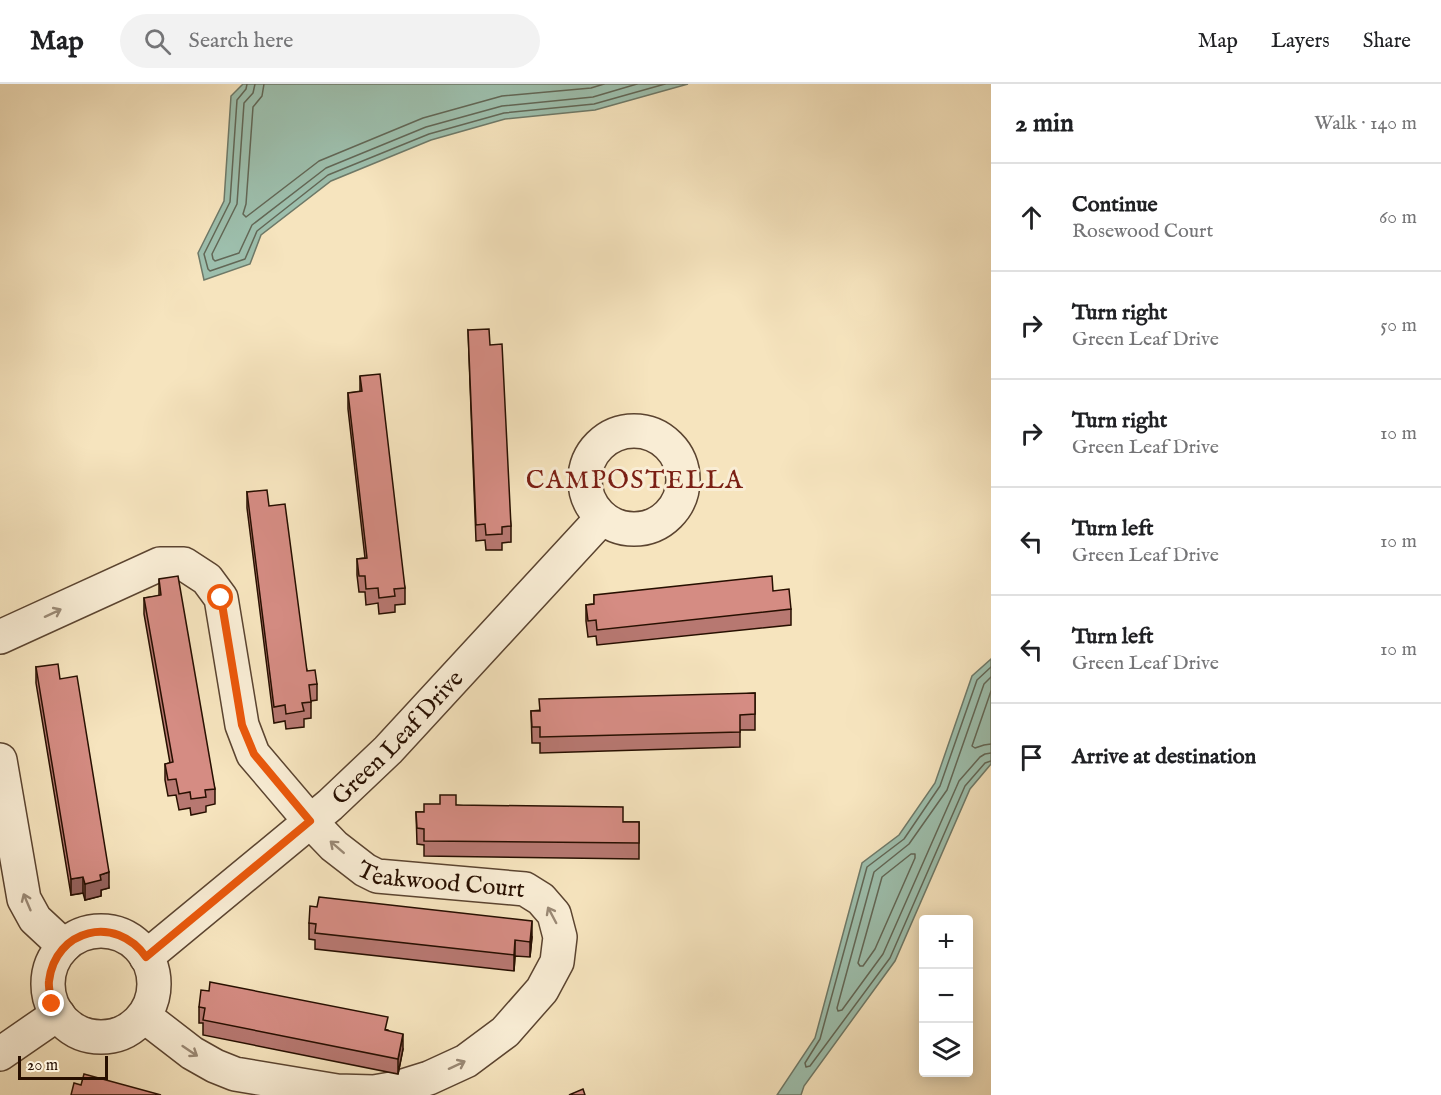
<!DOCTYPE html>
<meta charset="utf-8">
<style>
body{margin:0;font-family:"IM FELL English",serif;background:#f2f2f2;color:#202124}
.controls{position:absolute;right:18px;bottom:18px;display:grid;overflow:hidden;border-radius:6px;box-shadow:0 3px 15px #0003}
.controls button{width:54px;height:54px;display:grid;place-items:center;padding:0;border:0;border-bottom:2px solid #e0e0e0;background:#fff;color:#202124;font:30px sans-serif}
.scale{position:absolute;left:18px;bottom:15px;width:90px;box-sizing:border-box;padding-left:6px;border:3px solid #270f00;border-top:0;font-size:16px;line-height:21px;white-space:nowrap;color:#270f00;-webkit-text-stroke:4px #f9edd5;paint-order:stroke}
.stop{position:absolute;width:18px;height:18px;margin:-14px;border:4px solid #ea580c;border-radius:50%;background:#fff}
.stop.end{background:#ea580c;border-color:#fff;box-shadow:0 2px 6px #0008}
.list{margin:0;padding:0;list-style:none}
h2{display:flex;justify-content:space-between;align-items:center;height:78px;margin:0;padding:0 24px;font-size:26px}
h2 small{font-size:20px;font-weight:400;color:#757577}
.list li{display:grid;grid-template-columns:39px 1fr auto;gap:18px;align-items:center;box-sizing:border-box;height:108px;padding:0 24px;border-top:2px solid #e0e0e0}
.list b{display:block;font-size:22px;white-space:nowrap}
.list p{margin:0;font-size:20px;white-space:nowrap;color:#757577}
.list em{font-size:20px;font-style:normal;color:#757577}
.icon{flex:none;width:33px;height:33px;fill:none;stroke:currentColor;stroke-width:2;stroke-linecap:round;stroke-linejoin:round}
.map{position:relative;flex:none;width:991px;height:1011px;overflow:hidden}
header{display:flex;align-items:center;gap:36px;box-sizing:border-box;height:84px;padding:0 30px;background:#fff;border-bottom:2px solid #e0e0e0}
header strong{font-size:28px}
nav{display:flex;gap:33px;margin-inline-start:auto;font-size:21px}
.search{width:420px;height:54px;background:#f2f2f2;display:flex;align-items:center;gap:15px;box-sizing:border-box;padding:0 21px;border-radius:33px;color:#757577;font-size:22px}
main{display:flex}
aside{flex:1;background:#fff}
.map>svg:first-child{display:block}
</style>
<header>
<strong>Map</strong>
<div class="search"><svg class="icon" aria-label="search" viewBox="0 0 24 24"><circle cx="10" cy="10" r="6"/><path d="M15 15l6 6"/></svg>Search here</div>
<nav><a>Map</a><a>Layers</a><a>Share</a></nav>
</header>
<main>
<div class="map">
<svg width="991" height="1011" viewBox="0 0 991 1011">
<rect width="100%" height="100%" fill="#f6e4be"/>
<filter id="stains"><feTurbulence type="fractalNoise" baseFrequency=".00333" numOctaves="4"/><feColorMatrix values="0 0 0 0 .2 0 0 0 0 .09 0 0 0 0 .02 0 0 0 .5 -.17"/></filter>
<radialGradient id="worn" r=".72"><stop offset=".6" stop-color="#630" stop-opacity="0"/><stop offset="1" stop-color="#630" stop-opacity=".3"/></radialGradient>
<g fill="#9dbfad" stroke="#6e7968" stroke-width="1.5">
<polygon points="243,0 688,0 595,26 505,35 431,56 331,97 261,151 250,180 204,196 198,169 224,117 231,12"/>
<polygon points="991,575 991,680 970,705 895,877 804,1002 801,1011 777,1011 815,954 862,779 899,751 935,699 972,592"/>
</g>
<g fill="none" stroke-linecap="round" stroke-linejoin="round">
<g stroke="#626756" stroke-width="1.5">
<polyline points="247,0 246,5 237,16 230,118 204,170 208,185 210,187 245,175 257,147 328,91 429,50 504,29 594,20 665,0"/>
<polyline points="255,0 253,9 244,19 237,120 212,170 213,175 215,177 239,169 252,141 326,84 426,43 502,22 593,13 637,0"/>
<polyline points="264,0 262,12 253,23 246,120 243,130 246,133 319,77 423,34 502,12 591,4 604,0"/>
<polyline points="991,583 977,596 940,702 904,755 867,783 820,955 805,979 806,983 810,982 890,874 965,702 985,679 991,677"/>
<polyline points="991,593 984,600 947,706 909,760 874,788 837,924 838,927 842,926 883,870 959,697 980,673 985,670 991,669"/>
<polyline points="991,607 972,662 975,664 984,661 991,660"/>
<polygon points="911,770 915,770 915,774 875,865 863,882 860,882 858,879 882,793"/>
</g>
<defs>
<g id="minor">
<circle cx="634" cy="396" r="49"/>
<path id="s1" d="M0,553L160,480H184L207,495L221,514L242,641L253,670L310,737L334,762L365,786L377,792L525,805L541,815L554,830L560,853L557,878L542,906L505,948L466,977L429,994L397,1004L374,1008L337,1007L235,990L215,982L192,969L144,932"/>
<polyline points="0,676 24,815 35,835 64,862"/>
<circle cx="101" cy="900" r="53"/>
<path id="s2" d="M146,873L330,721L388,666L602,434"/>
<polyline points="0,970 58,930"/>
</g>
</defs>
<use href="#minor" stroke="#5b4430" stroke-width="36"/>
<use href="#minor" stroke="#f9edd5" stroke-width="33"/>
</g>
<g fill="#b77871" stroke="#270f00" stroke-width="1.5">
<polygon points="468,246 490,261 511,442 511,458 502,459 502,466 486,466 485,456 476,457"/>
<polygon points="360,292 405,504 405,520 395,521 395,528 379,530 378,519 366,521 365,508 359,508 357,491 357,475 365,474 348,325 348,309 360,308"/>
<polygon points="247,408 269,422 307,587 317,600 317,616 311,617 311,634 304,635 304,643 286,645 285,637 274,639 247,424"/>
<polygon points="159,495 215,705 215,720 206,722 206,728 191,731 190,724 179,726 176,711 168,712 165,696 165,680 170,679 144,530 144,514 159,512"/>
<polygon points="773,507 791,525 791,541 597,561 596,552 588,553 586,537 586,521 594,520 594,511"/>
<polygon points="36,583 60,595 109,804 101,806 101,812 85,816 83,809 71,811 36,599"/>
<polygon points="755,609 755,646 740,646 740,663 540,669 540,659 532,659 531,627"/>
<polygon points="456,721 623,738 639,738 639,775 424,772 424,761 417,760 416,728 424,728"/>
<polygon points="309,839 532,853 530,873 515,872 514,887 315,865 315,856 309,855"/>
<polygon points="199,923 388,946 403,965 398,990 203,951 203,939 199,939"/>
</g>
<g fill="#95625c" stroke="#270f00" stroke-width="1.5">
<polygon points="109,788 109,804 101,806 101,812 85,816 85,800 100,791"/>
<polygon points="83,793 83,809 71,811 71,795"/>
<polygon points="532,837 532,853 530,873 530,858"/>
<polygon points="515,856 515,872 514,887 514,871"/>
<polygon points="403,950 403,965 398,990 398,975"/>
</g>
<g fill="#d58c83" stroke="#270f00" stroke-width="1.5">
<polygon points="489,245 490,261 502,260 511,442 502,443 502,450 486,451 485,440 476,441 468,246"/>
<polygon points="380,290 405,504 394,505 395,512 379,514 378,504 366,505 365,492 359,492 357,475 367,474 348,309 362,307 360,292"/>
<polygon points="267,406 269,422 285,420 307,587 315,586 317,600 309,601 311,618 302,619 304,627 286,630 285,621 274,623 247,408"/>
<polygon points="178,492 215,705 205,706 206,713 191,715 190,708 179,710 176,695 168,696 165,680 173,678 144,514 161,511 159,495"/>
<polygon points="772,492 773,507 789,505 791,525 597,546 596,536 588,537 586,521 594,520 594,511"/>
<polygon points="58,580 60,595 77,592 109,788 100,791 101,796 85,800 83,793 71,795 36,583"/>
<polygon points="755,609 755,630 740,631 740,648 540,653 540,643 532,643 531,627 540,627 539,615"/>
<polygon points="440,711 456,711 456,721 623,723 623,738 639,738 639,759 424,757 424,745 417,744 416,728 424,728 424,720 440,720"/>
<polygon points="319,813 532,837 530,858 515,856 514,871 315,849 316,840 309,839 310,822 317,823"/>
<polygon points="210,898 388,933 385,946 403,950 398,975 203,936 205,924 199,923 201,906 209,907"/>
<polygon points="84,990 161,1011 71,1011 74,999 81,1001"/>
<polygon points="583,1005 585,1011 569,1011"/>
</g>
<defs><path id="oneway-shaft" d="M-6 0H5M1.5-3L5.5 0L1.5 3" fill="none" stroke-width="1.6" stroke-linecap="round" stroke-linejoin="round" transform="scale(1.5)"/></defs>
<g stroke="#9a8975">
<use href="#oneway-shaft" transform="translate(53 529) rotate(-25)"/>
<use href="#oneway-shaft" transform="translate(337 763) rotate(-139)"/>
<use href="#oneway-shaft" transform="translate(27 818) rotate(-113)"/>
<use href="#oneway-shaft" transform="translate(552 831) rotate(-118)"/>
<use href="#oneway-shaft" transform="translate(190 967) rotate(34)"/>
<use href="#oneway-shaft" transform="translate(457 981) rotate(-25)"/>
</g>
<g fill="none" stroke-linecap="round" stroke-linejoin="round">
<path stroke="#ea580c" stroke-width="8" d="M52,920C51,913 48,904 49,897C55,845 116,830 146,873L310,737L254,670L242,641L221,514"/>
</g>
<g text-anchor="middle" stroke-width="6" stroke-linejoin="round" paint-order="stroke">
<g font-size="24" fill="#270f00" stroke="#f9edd5">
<text dy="8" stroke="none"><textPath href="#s2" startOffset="334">Green Leaf Drive</textPath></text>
<text dy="8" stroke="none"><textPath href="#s1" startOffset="650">Teakwood Court</textPath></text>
</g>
<g font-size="26" letter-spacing="1.5" fill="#7a1f14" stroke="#f9edd5">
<text x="635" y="404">CAMPOSTELLA</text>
</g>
</g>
<rect width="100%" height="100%" filter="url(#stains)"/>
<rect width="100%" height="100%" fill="url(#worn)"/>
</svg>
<div class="controls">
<button>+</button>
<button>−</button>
<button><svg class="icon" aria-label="layers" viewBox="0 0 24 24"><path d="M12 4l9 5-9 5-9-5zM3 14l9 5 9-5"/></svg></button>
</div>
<div class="scale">20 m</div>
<div class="stop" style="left:221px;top:514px"></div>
<div class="stop end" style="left:52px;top:920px"></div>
</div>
<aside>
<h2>2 min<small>Walk · 140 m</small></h2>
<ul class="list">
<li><svg class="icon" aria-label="ahead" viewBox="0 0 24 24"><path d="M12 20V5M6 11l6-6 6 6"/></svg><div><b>Continue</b><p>Rosewood Court</p></div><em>60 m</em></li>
<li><svg class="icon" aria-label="right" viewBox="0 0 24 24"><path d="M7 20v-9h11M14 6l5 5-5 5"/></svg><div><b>Turn right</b><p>Green Leaf Drive</p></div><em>50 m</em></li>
<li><svg class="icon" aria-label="right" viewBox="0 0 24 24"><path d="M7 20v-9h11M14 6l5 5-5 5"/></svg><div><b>Turn right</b><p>Green Leaf Drive</p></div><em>10 m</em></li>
<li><svg class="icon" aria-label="left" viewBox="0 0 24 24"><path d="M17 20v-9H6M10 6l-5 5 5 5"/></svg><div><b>Turn left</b><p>Green Leaf Drive</p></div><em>10 m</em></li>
<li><svg class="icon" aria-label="left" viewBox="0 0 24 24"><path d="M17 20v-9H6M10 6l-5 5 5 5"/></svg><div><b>Turn left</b><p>Green Leaf Drive</p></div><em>10 m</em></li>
<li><svg class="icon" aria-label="arrive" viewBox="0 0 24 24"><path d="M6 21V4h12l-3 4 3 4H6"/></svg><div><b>Arrive at destination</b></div></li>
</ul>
</aside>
</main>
